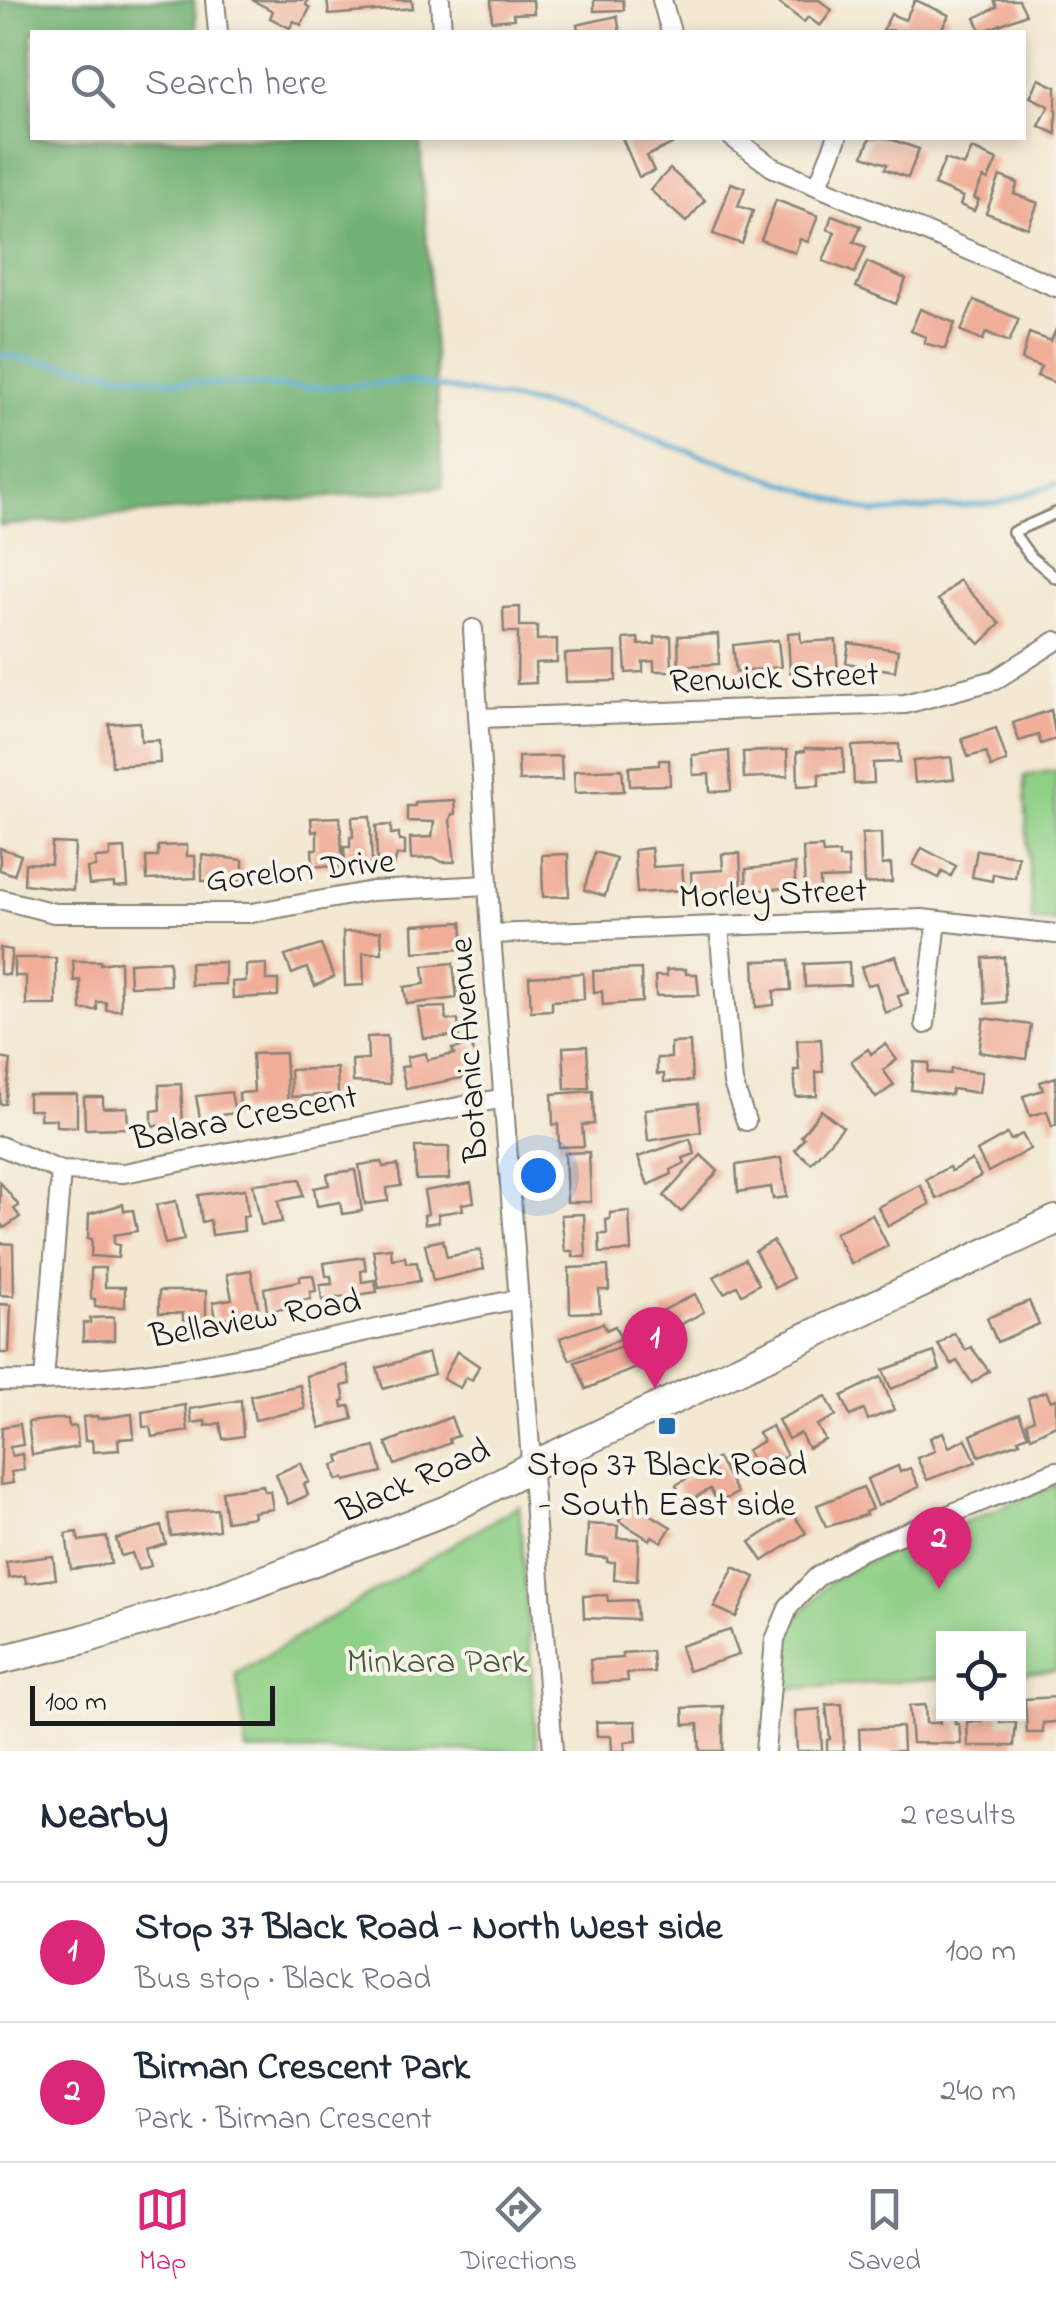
<!DOCTYPE html>
<meta charset="utf-8">
<style>
body{margin:0;font-family:"Indie Flower",sans-serif;background:#f6f6f7;color:#1f2937}
.controls{position:absolute;right:30px;bottom:30px;display:grid;overflow:hidden;border-radius:0px;box-shadow:0 5px 15px #0003}
.controls button{width:90px;height:90px;display:grid;place-items:center;padding:0;border:0;border-bottom:2px solid #e0e1e3;background:#fff;color:#1f2937;font:50px sans-serif}
.scale{position:absolute;left:30px;bottom:25px;width:245px;box-sizing:border-box;padding-left:10px;border:5px solid #1c1c1c;border-top:0;font-size:28px;line-height:35px;white-space:nowrap;color:#1c1c1c;-webkit-text-stroke:8px #f7f3e8;paint-order:stroke}
.you{position:absolute;left:538px;top:1175px;width:35px;height:35px;margin:-25px;border:8px solid #fff;border-radius:50%;background:#1a73e8;box-shadow:0 0 0 15px #1a73e833}
.badge{display:grid;place-items:center;width:65px;height:65px;border-radius:50%;background:#db2777;color:#fff;font-size:32px;font-weight:700}
.pin{position:absolute;translate:-50% -82px;filter:drop-shadow(0 2px 5px #0008)}
.pin::after{content:'';position:absolute;top:52px;width:35px;height:30px;background:inherit;clip-path:polygon(0 0,100% 0,50% 100%)}
.list{margin:0;padding:0;list-style:none}
h2{display:flex;justify-content:space-between;align-items:center;height:130px;margin:0;padding:0 40px;font-size:42px}
h2 small{font-size:32px;font-weight:400;color:#747a83}
.list li{display:grid;grid-template-columns:65px 1fr auto;gap:30px;align-items:center;box-sizing:border-box;height:140px;padding:0 40px;border-top:2px solid #e0e1e3}
.list b{display:block;font-size:38px;white-space:nowrap}
.list p{margin:0;font-size:32px;white-space:nowrap;color:#747a83}
.list em{font-size:32px;font-style:normal;color:#747a83}
.icon{flex:none;width:55px;height:55px;fill:none;stroke:currentColor;stroke-width:2;stroke-linecap:round;stroke-linejoin:round}
.map{position:relative;flex:none;width:1056px;height:1751px;overflow:hidden}
.search{position:absolute;background:#fff;box-shadow:0 5px 15px #0003;left:30px;right:30px;top:30px;height:110px;display:flex;align-items:center;gap:25px;box-sizing:border-box;padding:0 35px;border-radius:0px;color:#747a83;font-size:38px}
.sheet{height:410px;background:#fff}
nav{display:flex;justify-content:space-around;align-items:center;box-sizing:border-box;height:140px;border-top:2px solid #e0e1e3;background:#fff;font-size:28px;color:#747a83}
nav a{display:grid;justify-items:center;gap:5px}
nav .on{color:#db2777}
.map>svg:first-child{display:block}
</style>
<div class="map">
<svg width="1056" height="1751" viewBox="0 0 1056 1751">
<rect width="100%" height="100%" fill="#f7f3e8"/>
<filter id="ink" filterUnits="userSpaceOnUse"><feTurbulence type="fractalNoise" baseFrequency=".01" numOctaves="2"/><feDisplacementMap in="SourceGraphic" scale="20" xChannelSelector="R" yChannelSelector="G"/><feConvolveMatrix kernelMatrix="1 2 1 2 8 2 1 2 1" color-interpolation-filters="sRGB"/></filter>
<filter id="wash" filterUnits="userSpaceOnUse"><feTurbulence type="fractalNoise" baseFrequency=".0048" numOctaves="4" result="noise"/><feDisplacementMap in="SourceGraphic" scale="40" xChannelSelector="R" yChannelSelector="G"/><feGaussianBlur stdDeviation="2.25" result="paint"/><feColorMatrix in="noise" values="0 0 0 0 0 0 0 0 0 0 0 0 0 0 0 0 0 1.4 0 .05"/><feComposite in="paint" operator="in"/></filter>
<g filter="url(#wash)">
<rect width="100%" height="100%" fill="#f3e8d1"/>
<g fill="#8fd087" stroke="#567652" stroke-width="2.5">
<polygon points="1056,770 1056,922 1032,921 1024,776"/>
<polygon points="1056,1485 1056,1670 1019,1673 1018,1638 944,1638 943,1678 782,1689 782,1648 793,1622 832,1580 864,1563"/>
<polygon points="519,1505 537,1751 247,1751 236,1674"/>
</g>
<polygon fill="#73b274" stroke="#486748" stroke-width="2.5" points="0,0 194,0 197,32 32,32 32,138 420,138 443,487 0,526"/>
<g fill="none" stroke-linecap="round" stroke-linejoin="round">
<polyline stroke="#57aad2" stroke-width="5" points="0,355 178,382 309,388 410,382 562,409 874,513 998,503 1056,484"/>
</g>
<g id="blocks">
<g fill="#f0ad98">
<polygon points="252,0 308,0 306,5 310,8 301,25 294,21 290,28 270,18 273,11"/>
<polygon points="327,0 412,0 413,8 329,15"/>
<polygon points="491,0 533,0 534,13 513,14 514,19 492,21"/>
<polygon points="594,0 623,0 624,10 594,11"/>
<polygon points="782,0 819,0 832,10 820,26 808,17 804,22 779,3"/>
<polygon points="915,0 949,15 940,32 883,30 891,14 905,20"/>
<polygon points="994,0 1019,0 1026,14 982,32 975,18 997,7"/>
<polygon points="617,16 620,32 579,32 577,25"/>
<polygon points="1039,79 1056,87 1056,134 1039,126 1049,106 1030,97"/>
<polygon points="622,138 669,138 672,144 647,156 654,171 639,177"/>
<polygon points="870,138 887,138 919,149 908,178 885,169 887,164 863,156"/>
<polygon points="972,149 997,160 988,180 983,178 974,198 979,200 974,211 960,205 963,197 934,185 945,159 964,166"/>
<polygon points="670,169 705,200 686,222 650,190"/>
<polygon points="1000,176 1018,183 1014,194 1038,203 1028,228 986,213"/>
<polygon points="731,183 745,188 738,206 753,211 742,244 713,234"/>
<polygon points="776,200 818,216 808,242 800,239 795,253 761,240"/>
<polygon points="832,215 861,226 854,242 866,247 855,273 823,261 835,232 827,229"/>
<polygon points="867,262 906,279 896,304 856,287"/>
<polygon points="974,300 1019,319 1009,342 986,332 983,340 961,331"/>
<polygon points="920,309 955,323 945,349 924,343 926,337 911,331"/>
<polygon points="1056,329 1056,383 1037,376 1041,367 1022,360 1029,333 1051,341"/>
<polygon points="959,580 1000,624 980,644 938,600"/>
<polygon points="520,607 520,626 537,626 537,640 557,639 557,662 535,663 536,683 517,684 518,632 504,632 503,608"/>
<polygon points="800,632 801,642 836,640 838,679 819,681 818,670 790,672 788,633"/>
<polygon points="718,634 719,664 679,666 678,636"/>
<polygon points="671,636 672,671 654,671 654,661 643,662 643,672 626,673 624,639 638,638 639,645 655,644 655,637"/>
<polygon points="778,640 781,667 736,672 733,645"/>
<polygon points="849,643 898,650 895,671 846,663"/>
<polygon points="616,652 616,681 566,682 565,654"/>
<polygon points="1051,710 1056,739 1041,744 1038,735 1019,741 1013,723"/>
<polygon points="140,722 141,741 159,740 160,763 112,766 109,724"/>
<polygon points="996,728 1007,761 991,767 986,752 968,757 962,739"/>
<polygon points="899,744 900,762 873,763 874,783 854,784 852,746"/>
<polygon points="805,748 843,749 844,773 819,774 819,785 798,786 797,752 805,751"/>
<polygon points="787,750 788,776 744,778 743,752"/>
<polygon points="729,751 731,791 710,792 709,774 693,775 692,755"/>
<polygon points="561,756 562,780 519,781 518,757"/>
<polygon points="951,757 954,779 915,783 913,761"/>
<polygon points="659,760 669,760 670,785 630,786 629,767 659,765"/>
<polygon points="622,769 624,791 575,793 574,771"/>
<polygon points="454,800 455,814 452,814 450,820 455,862 442,862 435,858 411,859 410,838 432,837 434,822 407,821 407,806 415,806 415,802"/>
<polygon points="370,816 372,865 345,864 344,847 350,847 350,837 353,837 352,817"/>
<polygon points="340,817 343,867 313,866 312,849 317,849 317,831 312,832 311,818"/>
<polygon points="391,825 391,834 399,833 399,841 405,841 405,855 397,855 394,866 377,867 376,826"/>
<polygon points="881,833 882,865 891,864 892,882 864,884 862,834"/>
<polygon points="52,843 75,844 73,890 24,884 25,863 51,864"/>
<polygon points="187,845 187,856 195,856 196,878 147,880 146,857 158,857 158,846"/>
<polygon points="822,847 823,854 839,853 839,858 848,858 849,878 820,879 820,890 805,891 803,848"/>
<polygon points="0,848 21,855 14,875 0,870"/>
<polygon points="125,848 128,886 114,887 114,883 89,885 87,868 96,867 95,858 110,857 110,849"/>
<polygon points="651,848 653,867 682,865 684,890 637,893 634,850"/>
<polygon points="922,848 956,866 951,876 942,872 939,878 913,865"/>
<polygon points="977,850 1018,856 1015,878 993,874 992,881 972,877"/>
<polygon points="595,852 616,858 605,896 584,890"/>
<polygon points="740,853 742,893 692,895 691,872 723,870 722,854"/>
<polygon points="568,854 569,896 543,897 542,855"/>
<polygon points="202,855 243,860 243,881 202,881"/>
<polygon points="795,864 795,887 747,891 746,869"/>
<polygon points="462,922 464,949 414,952 413,925"/>
<polygon points="381,931 382,953 363,953 364,985 345,986 343,932"/>
<polygon points="321,945 334,977 315,986 307,968 292,974 285,956"/>
<polygon points="0,948 12,950 9,975 0,974"/>
<polygon points="896,956 908,993 898,996 902,1007 885,1013 876,983 867,985 861,967"/>
<polygon points="1004,957 1006,1002 985,1004 983,958"/>
<polygon points="14,958 56,958 56,1005 26,1005 26,976 14,976"/>
<polygon points="789,960 791,990 774,991 774,1005 756,1007 754,961"/>
<polygon points="73,961 100,961 100,964 120,961 121,1010 106,1010 106,1002 97,1002 97,1010 81,1010 80,980 74,981"/>
<polygon points="169,961 170,985 130,986 129,963"/>
<polygon points="225,962 225,984 191,985 190,963"/>
<polygon points="849,962 850,985 805,987 804,964"/>
<polygon points="453,963 457,998 407,1004 404,987 425,984 423,966"/>
<polygon points="266,964 266,980 278,980 278,996 233,998 232,982 246,981 246,965"/>
<polygon points="641,969 642,1002 603,1005 602,991 594,992 593,971"/>
<polygon points="686,969 686,974 697,974 699,995 656,996 655,976 667,976 666,970"/>
<polygon points="583,973 584,999 552,1001 552,1010 531,1011 529,977"/>
<polygon points="445,1007 446,1020 458,1020 459,1036 423,1038 418,1008"/>
<polygon points="984,1018 1031,1025 1026,1059 979,1052"/>
<polygon points="387,1036 390,1084 353,1082 352,1060 368,1059 367,1037"/>
<polygon points="821,1039 823,1072 816,1072 817,1096 796,1097 794,1070 799,1070 797,1040"/>
<polygon points="690,1042 692,1081 664,1082 664,1074 657,1074 657,1058 671,1058 671,1043"/>
<polygon points="885,1044 897,1060 883,1070 894,1085 876,1098 851,1061 868,1049 871,1054"/>
<polygon points="472,1045 477,1075 406,1089 401,1067 409,1066 407,1057 426,1053 427,1060 454,1054 452,1049"/>
<polygon points="587,1046 589,1088 565,1089 563,1047"/>
<polygon points="285,1053 288,1109 240,1112 239,1093 254,1092 252,1054"/>
<polygon points="0,1058 11,1060 5,1104 0,1104"/>
<polygon points="914,1062 929,1063 928,1072 950,1074 951,1069 982,1072 979,1093 952,1089 951,1095 911,1090"/>
<polygon points="337,1068 338,1094 291,1097 290,1070"/>
<polygon points="1056,1077 1056,1125 1052,1127 1047,1111 1030,1116 1023,1096 1043,1090 1040,1082"/>
<polygon points="181,1084 183,1125 152,1126 152,1111 160,1110 159,1085"/>
<polygon points="593,1091 594,1124 582,1125 584,1146 559,1147 558,1124 553,1125 552,1094"/>
<polygon points="231,1092 235,1113 200,1118 196,1096"/>
<polygon points="28,1094 77,1094 77,1127 56,1126 56,1119 40,1119 40,1110 28,1110"/>
<polygon points="84,1097 103,1097 103,1108 127,1107 128,1128 85,1129"/>
<polygon points="698,1103 701,1132 648,1141 645,1109"/>
<polygon points="821,1110 843,1127 811,1163 795,1150 804,1138 801,1136"/>
<polygon points="1007,1134 1011,1140 1022,1134 1030,1149 988,1172 977,1151"/>
<polygon points="690,1139 695,1154 683,1158 685,1163 671,1170 672,1174 648,1185 638,1157"/>
<polygon points="415,1147 449,1147 449,1179 416,1180"/>
<polygon points="589,1152 591,1202 567,1202 565,1153"/>
<polygon points="701,1155 718,1171 681,1212 664,1196"/>
<polygon points="781,1158 787,1197 773,1199 771,1187 738,1192 736,1165"/>
<polygon points="972,1160 981,1176 937,1199 926,1179 949,1167 951,1171"/>
<polygon points="382,1162 383,1167 398,1165 401,1186 387,1188 388,1201 365,1204 359,1165"/>
<polygon points="355,1170 362,1211 342,1214 340,1202 317,1206 314,1188 329,1185 327,1174"/>
<polygon points="300,1179 303,1196 278,1201 282,1222 261,1225 253,1184"/>
<polygon points="0,1182 19,1206 14,1209 20,1217 4,1228 0,1222"/>
<polygon points="471,1183 474,1202 462,1204 463,1210 438,1214 439,1222 425,1224 424,1215 428,1214 424,1191"/>
<polygon points="920,1185 930,1204 888,1226 878,1207"/>
<polygon points="245,1189 248,1216 243,1216 244,1231 212,1235 210,1220 202,1222 198,1195"/>
<polygon points="176,1201 184,1240 165,1244 156,1205"/>
<polygon points="123,1204 124,1211 133,1210 137,1231 114,1235 114,1244 119,1245 118,1258 91,1256 92,1239 88,1239 89,1214"/>
<polygon points="629,1211 631,1251 600,1253 599,1234 607,1234 606,1220 610,1219 610,1213"/>
<polygon points="584,1214 586,1257 573,1257 573,1251 565,1251 561,1215"/>
<polygon points="872,1214 888,1246 851,1264 835,1233"/>
<polygon points="443,1240 447,1257 480,1250 484,1269 433,1281 425,1244"/>
<polygon points="773,1241 793,1278 775,1288 755,1251"/>
<polygon points="0,1243 13,1244 14,1296 0,1295"/>
<polygon points="391,1248 392,1259 405,1257 406,1263 417,1262 420,1281 379,1288 373,1250"/>
<polygon points="364,1257 366,1270 361,1271 362,1282 375,1280 377,1292 322,1300 320,1285 332,1284 331,1276 326,1276 324,1263"/>
<polygon points="745,1259 759,1284 742,1294 737,1286 724,1293 714,1277"/>
<polygon points="608,1266 609,1290 599,1290 600,1312 570,1313 569,1268"/>
<polygon points="91,1268 105,1268 105,1287 125,1287 125,1307 95,1307 95,1299 91,1299"/>
<polygon points="251,1270 259,1312 216,1319 213,1302 232,1299 227,1274"/>
<polygon points="313,1275 316,1291 310,1292 311,1299 289,1302 289,1308 267,1311 264,1288 300,1281 300,1276"/>
<polygon points="159,1291 206,1291 206,1322 183,1322 183,1313 159,1313"/>
<polygon points="695,1294 704,1312 672,1329 662,1311"/>
<polygon points="1029,1301 1039,1324 997,1342 987,1318"/>
<polygon points="0,1304 11,1305 9,1353 0,1353"/>
<polygon points="114,1317 114,1340 83,1341 83,1323 90,1323 90,1318"/>
<polygon points="603,1323 606,1330 615,1326 621,1339 570,1360 560,1338"/>
<polygon points="954,1333 966,1350 971,1347 989,1371 972,1383 957,1361 952,1364 938,1345"/>
<polygon points="634,1342 643,1365 586,1389 575,1362"/>
<polygon points="457,1351 479,1366 472,1380 466,1377 460,1388 443,1379"/>
<polygon points="934,1352 940,1370 891,1389 883,1370"/>
<polygon points="428,1353 434,1374 383,1389 377,1368"/>
<polygon points="347,1365 351,1384 342,1386 345,1400 342,1401 343,1407 350,1406 353,1419 320,1428 306,1376"/>
<polygon points="881,1377 894,1410 868,1420 864,1410 850,1416 842,1396"/>
<polygon points="300,1385 305,1409 255,1420 250,1396"/>
<polygon points="1046,1391 1051,1401 1056,1399 1056,1425 1031,1437 1026,1423 1034,1419 1028,1398"/>
<polygon points="826,1396 836,1416 817,1425 825,1440 808,1448 800,1433 788,1439 778,1420"/>
<polygon points="241,1400 243,1436 223,1439 220,1423 206,1426 205,1421 192,1423 190,1409"/>
<polygon points="185,1405 188,1431 152,1437 150,1427 143,1427 142,1412"/>
<polygon points="132,1414 134,1438 118,1439 119,1450 93,1452 92,1440 85,1441 83,1417 97,1416 98,1419"/>
<polygon points="1019,1414 1028,1435 1018,1439 1020,1442 979,1456 971,1435"/>
<polygon points="451,1417 458,1436 449,1439 450,1443 395,1465 386,1443"/>
<polygon points="54,1419 68,1419 69,1427 76,1426 78,1447 32,1455 28,1422"/>
<polygon points="20,1424 23,1445 10,1447 12,1456 22,1454 24,1470 11,1472 13,1483 0,1485 2,1427"/>
<polygon points="772,1426 787,1456 758,1471 747,1450 763,1441 758,1433"/>
<polygon points="943,1432 949,1447 966,1439 976,1462 927,1480 917,1458 935,1451 930,1438"/>
<polygon points="375,1447 382,1472 345,1481 344,1478 337,1480 333,1465 340,1463 338,1456"/>
<polygon points="718,1458 737,1493 718,1503 710,1489 685,1503 676,1485 688,1478 684,1469 700,1461 703,1466"/>
<polygon points="301,1463 309,1482 304,1484 308,1495 288,1504 276,1474"/>
<polygon points="898,1466 900,1472 910,1468 919,1487 878,1506 867,1479"/>
<polygon points="263,1485 264,1491 270,1491 273,1509 253,1512 254,1517 226,1521 222,1491"/>
<polygon points="863,1487 872,1509 865,1512 866,1515 826,1527 817,1505"/>
<polygon points="630,1502 671,1527 662,1542 652,1536 650,1540 619,1521"/>
<polygon points="217,1509 219,1530 171,1536 168,1514"/>
<polygon points="793,1514 806,1533 763,1561 750,1542"/>
<polygon points="588,1524 618,1526 617,1538 639,1539 637,1581 614,1580 615,1562 607,1562 607,1558 586,1556"/>
<polygon points="161,1526 166,1544 146,1550 151,1566 138,1570 132,1553 121,1556 116,1539"/>
<polygon points="77,1532 79,1541 107,1537 111,1564 71,1569 66,1534"/>
<polygon points="53,1556 56,1579 26,1583 25,1576 9,1578 6,1562"/>
<polygon points="734,1567 755,1577 736,1617 714,1607"/>
<polygon points="607,1595 608,1601 636,1600 637,1620 584,1618 583,1596"/>
<polygon points="730,1630 739,1655 688,1671 680,1646"/>
<polygon points="652,1651 654,1672 627,1673 628,1681 592,1683 590,1660 623,1658 622,1653"/>
<polygon points="1056,1697 1056,1722 1043,1723 1043,1733 1027,1733 1025,1699"/>
<polygon points="842,1704 844,1751 827,1751 827,1740 830,1739 826,1705"/>
<polygon points="938,1704 944,1704 944,1714 954,1714 955,1724 959,1724 961,1744 912,1743 909,1706 925,1705 926,1723 940,1723"/>
<polygon points="723,1706 723,1751 700,1751 698,1724 684,1725 683,1708"/>
<polygon points="820,1709 822,1751 797,1751 795,1711"/>
<polygon points="981,1714 1000,1714 1000,1723 1016,1722 1014,1746 968,1746 967,1722 981,1721"/>
<polygon points="636,1721 637,1741 625,1742 625,1751 612,1751 611,1736 597,1736 596,1722"/>
<polygon points="902,1727 903,1751 860,1751 859,1729"/>
</g>
</g>
</g>
<g filter="url(#ink)">
<use href="#blocks" fill-opacity="0" stroke="#888276" stroke-width="2.5"/>
<g fill="none" stroke-linecap="round" stroke-linejoin="round">
<defs>
<polyline id="lane" points="1056,513 1013,532 1030,556 1056,578"/>
<g id="street">
<polyline points="215,0 218,32"/>
<polyline points="440,0 442,32"/>
<polyline points="662,0 671,32"/>
<polyline points="733,138 772,167 1056,287"/>
<polyline points="818,185 837,138"/>
<polyline points="473,629 491,934 553,1751"/>
<polyline points="479,718 905,704 995,680 1056,641"/>
<polyline points="0,899 54,913 252,913 372,891 488,885"/>
<polyline points="719,927 733,1083 746,1121"/>
<polyline points="491,934 922,919 1056,934"/>
<polyline points="925,1024 937,921"/>
<polyline points="0,1146 61,1171 124,1173 504,1098"/>
<polyline points="44,1380 61,1171"/>
<path d="M0,1381C176,1385 348,1331 519,1299"/>
<polyline points="765,1751 775,1640 789,1606 817,1577 860,1551 1056,1471"/>
</g>
<polyline id="secondary" points="0,1660 81,1640 207,1602 448,1510 532,1466 1056,1220"/>
</defs>
<use href="#lane" stroke="#888276" stroke-width="14"/>
<use href="#street" stroke="#888276" stroke-width="22"/>
<use href="#secondary" stroke="#888276" stroke-width="32"/>
<use href="#lane" stroke="#fff" stroke-width="9"/>
<use href="#street" stroke="#fff" stroke-width="18"/>
<use href="#secondary" stroke="#fff" stroke-width="28"/>
</g>
</g>
<rect fill="#1f6fb2" stroke="#f7f3e8" stroke-width="4" x="657" y="1416" width="20" height="20" rx="5"/>
<g text-anchor="middle" stroke-width="8" stroke-linejoin="round" paint-order="stroke">
<g font-size="35" fill="#1c1c1c" stroke="#f7f3e8">
<text transform="translate(774 676) rotate(-2)" y="12">Renwick Street</text>
<text transform="translate(300 869) rotate(-6)" y="12">Gorelon Drive</text>
<text transform="translate(773 892) rotate(-2)" y="12">Morley Street</text>
<text transform="translate(467 1050) rotate(-94)" y="12">Botanic Avenue</text>
<text transform="translate(244 1116) rotate(-11)" y="12">Balara Crescent</text>
<text transform="translate(255 1317) rotate(-10)" y="12">Bellaview Road</text>
<text transform="translate(413 1479) rotate(-24)" y="12">Black Road</text>
</g>
<g font-size="35" fill="#1c1c1c" stroke="#f7f3e8">
<text x="667" y="1475">Stop 37 Black Road<tspan x="667" dy="40">- South East side</tspan></text>
</g>
<g font-size="35" fill="#445b41" stroke="#f7f3e8">
<text x="437" y="1672">Minkara Park</text>
</g>
</g>
</svg>
<div class="controls">
<button><svg class="icon" aria-label="locate" viewBox="0 0 24 24"><circle cx="12" cy="12" r="6"/><path d="M12 2v4M12 18v4M2 12h4M18 12h4"/></svg></button>
</div>
<div class="scale">100 m</div>
<div class="you"></div>
<div class="pin badge" style="left:655px;top:1389px">1</div>
<div class="pin badge" style="left:939px;top:1589px">2</div>
<div class="search"><svg class="icon" aria-label="search" viewBox="0 0 24 24"><circle cx="10" cy="10" r="6"/><path d="M15 15l6 6"/></svg>Search here</div>
</div>
<section class="sheet">
<h2>Nearby<small>2 results</small></h2>
<ul class="list">
<li><span class="badge">1</span><div><b>Stop 37 Black Road - North West side</b><p>Bus stop · Black Road</p></div><em>100 m</em></li>
<li><span class="badge">2</span><div><b>Birman Crescent Park</b><p>Park · Birman Crescent</p></div><em>240 m</em></li>
</ul>
</section>
<nav>
<a class="on"><svg class="icon" aria-label="map" viewBox="0 0 24 24"><path d="M3 6l6-2 6 2 6-2v14l-6 2-6-2-6 2zM9 4v14M15 6v14"/></svg>Map</a>
<a><svg class="icon" aria-label="directions" viewBox="0 0 24 24"><path d="M12 3l9 9-9 9-9-9zM9 14v-3h6M13 9l2 2-2 2"/></svg>Directions</a>
<a><svg class="icon" aria-label="saved" viewBox="0 0 24 24"><path d="M7 4h10v16l-5-4-5 4z"/></svg>Saved</a>
</nav>
